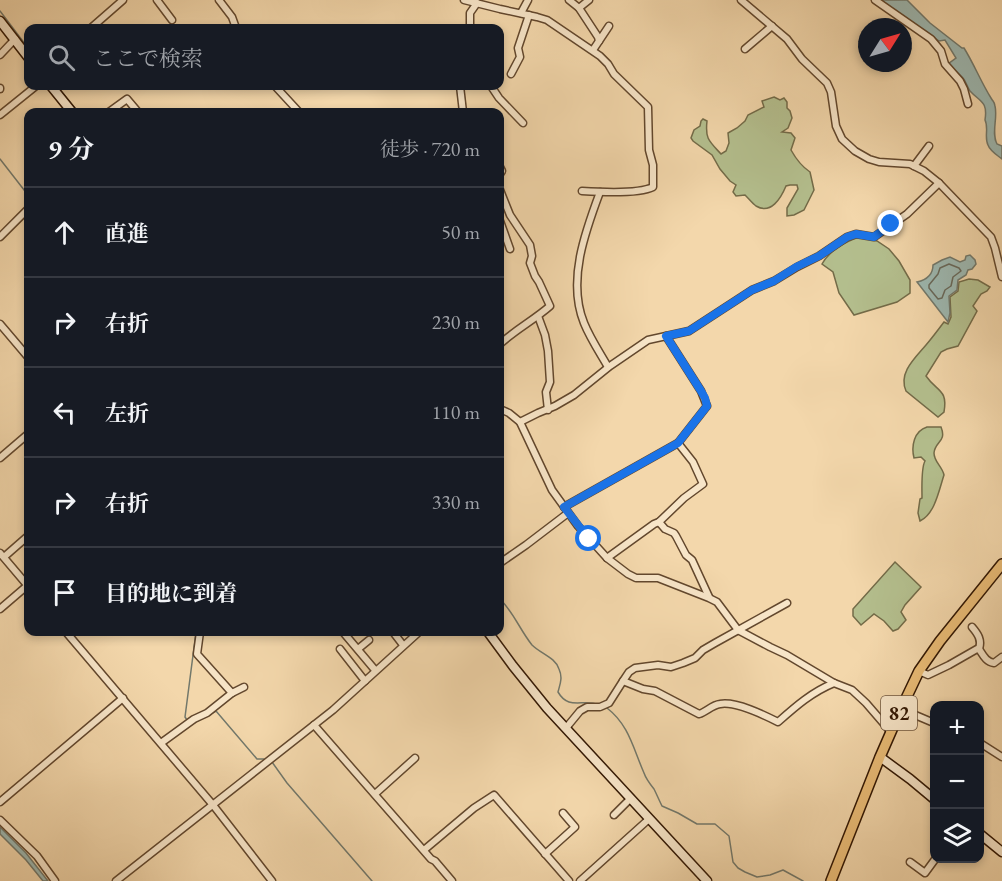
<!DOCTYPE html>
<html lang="ja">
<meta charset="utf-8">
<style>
body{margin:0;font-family:"EB Garamond","Noto Serif JP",serif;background:#242831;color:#f1f3f6}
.controls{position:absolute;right:18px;bottom:18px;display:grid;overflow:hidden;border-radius:12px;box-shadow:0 3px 9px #0003}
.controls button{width:54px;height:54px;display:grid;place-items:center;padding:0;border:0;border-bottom:2px solid #363941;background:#171b24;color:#f1f3f6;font:30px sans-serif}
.compass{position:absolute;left:858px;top:18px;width:54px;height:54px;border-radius:50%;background:#171b24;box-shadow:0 3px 9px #0003;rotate:53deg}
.stop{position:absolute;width:18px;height:18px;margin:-14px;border:4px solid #1a73e8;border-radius:50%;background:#fff}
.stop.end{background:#1a73e8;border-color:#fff;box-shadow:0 2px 6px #0008}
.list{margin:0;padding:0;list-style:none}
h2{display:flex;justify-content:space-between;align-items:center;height:78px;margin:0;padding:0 24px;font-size:26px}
h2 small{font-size:20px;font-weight:400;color:#9ea1a6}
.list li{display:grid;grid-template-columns:39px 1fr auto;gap:18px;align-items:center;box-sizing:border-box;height:90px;padding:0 24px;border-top:2px solid #363941}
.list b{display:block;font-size:22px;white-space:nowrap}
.list em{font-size:20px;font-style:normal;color:#9ea1a6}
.icon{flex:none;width:33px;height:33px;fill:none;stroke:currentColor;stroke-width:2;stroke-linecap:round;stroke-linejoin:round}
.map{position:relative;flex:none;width:1002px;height:881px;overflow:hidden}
.search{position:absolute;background:#171b24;box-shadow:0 3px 9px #0003;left:24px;top:24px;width:480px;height:66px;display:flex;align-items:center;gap:15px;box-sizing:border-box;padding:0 21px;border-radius:12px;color:#9ea1a6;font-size:22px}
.panel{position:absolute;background:#171b24;box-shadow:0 3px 9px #0003;left:24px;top:108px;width:480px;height:528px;border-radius:12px}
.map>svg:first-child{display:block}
</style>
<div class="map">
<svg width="1002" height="881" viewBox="0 0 1002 881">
<rect width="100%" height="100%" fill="#f3d7ab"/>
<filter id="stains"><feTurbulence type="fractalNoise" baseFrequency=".00333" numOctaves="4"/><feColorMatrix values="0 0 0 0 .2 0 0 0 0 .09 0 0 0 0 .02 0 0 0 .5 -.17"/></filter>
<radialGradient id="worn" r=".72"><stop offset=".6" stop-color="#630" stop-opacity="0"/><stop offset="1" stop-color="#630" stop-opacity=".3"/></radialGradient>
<g fill="#b4bf8e" stroke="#736b48" stroke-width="1.5">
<path d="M774,97L780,100L784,98L787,102V108L790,111L792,118L788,128L782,132L791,133L795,138L791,150C796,159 801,166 810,172L814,190L804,210L794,215L787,216V208L798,189L797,185H790L786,186C781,198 771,215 756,206C753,204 749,199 745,195L736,196L733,192L736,185L730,181L720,169L712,155L693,141L691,138L694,130L700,126L701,121L703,119L707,121C705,139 709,141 721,154L726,151L729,143L728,133L737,128L745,121L748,115L764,107L762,101Z"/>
<path d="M860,237L877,241L889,249L899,261L910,280V293L897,302L854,315L839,293L833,272L822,264C829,251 846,241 860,237Z"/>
<path d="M969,279L978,280L990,287L987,291L981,294L973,306L977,311L958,346L947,349L941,352L926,376C937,392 948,389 944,412L938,417L906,391C898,373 915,358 926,345C932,338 938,330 944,322L948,324L951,317L950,297L958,291L959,282Z"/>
<path d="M927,427H941C947,442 935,441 934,453C934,462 942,466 944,475C939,490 935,514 920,521L918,513L920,499L922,498C922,488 921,468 925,461L921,457L914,458C911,446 914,431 927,427Z"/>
<polygon points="895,562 921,587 905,605 901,612 906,620 898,629 893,631 884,621 874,614 861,625 853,616 853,609"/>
</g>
<g fill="#9db8b1" stroke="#72786b" stroke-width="1.5">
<path d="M881,0H907L930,23L962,48H964C974,64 981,82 991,98C994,103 994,101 995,106C998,118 991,133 997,144L1002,146V159C997,155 990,151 988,145C984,137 989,128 985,120C988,101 980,102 970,91C967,87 966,81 963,78C958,72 952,69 948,64L956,58L945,40L939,41Z"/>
<path d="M970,255L975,260L976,264L972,269L968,270L966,275L958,280L957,290L949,296L950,313L948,322L917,282C926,280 933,275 933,265L942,260L950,257L960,262L965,260L966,256Z"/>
<polygon points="0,827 26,853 48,881 43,881 26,860 0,834"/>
</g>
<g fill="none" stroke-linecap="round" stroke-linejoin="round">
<polygon stroke="#68685a" stroke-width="1.5" points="949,264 959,268 961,271 953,277 951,286 945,290 942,298 938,299 929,288 929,285 938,274 940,268"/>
<g stroke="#72786b" stroke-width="1.5">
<polyline points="0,11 28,48"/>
<polyline points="57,86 78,112"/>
<polyline points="0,159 28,195"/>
<path d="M500,599C514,613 520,630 532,645C541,654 555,657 559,669C563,678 560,684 558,692C569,711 583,698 599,705"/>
<path d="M607,708C629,725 633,748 644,773C646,779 650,784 654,789C657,795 659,800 662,806L678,813L697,824H715L729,836L733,862L738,868L745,872L757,877L770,875L783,870L803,881"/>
<polyline points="187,720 185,717 196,632"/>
<polyline points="194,723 216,711 257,759 264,759"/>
<polyline points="272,762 287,783 372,881"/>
</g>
<defs>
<g id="street">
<polyline points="157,0 172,20"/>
<polyline points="219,0 232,17 236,28"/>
<path d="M464,0L500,9L537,17L547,20L600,56L608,64L614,74L648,107L649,150L653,165V187C639,194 598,192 582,191"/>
<polyline points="569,0 579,8 598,37 599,41 593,50"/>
<polyline points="741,0 787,39 802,59 827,83 831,92 836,126 842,139 855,151 869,159 879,162 910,164 924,171 939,183 991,237 995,248 1002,277"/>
<polyline points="875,0 931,39 941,51 945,64 960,81 964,89 968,104"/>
<polyline points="579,8 589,0"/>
<polyline points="521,13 528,0"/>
<polyline points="91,28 123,0"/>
<polyline points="470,28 470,13 477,3"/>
<polyline points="599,41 609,26"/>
<polyline points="745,49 772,26"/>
<polyline points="0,55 15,39"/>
<polyline points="511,74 520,57 518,48 529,15"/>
<polyline points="275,86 299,112"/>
<polyline points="460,86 463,112"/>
<polyline points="491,86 499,98 523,123"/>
<polyline points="0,88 0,89"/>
<polyline points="109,112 127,99 138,112"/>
<polyline points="0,115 36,86"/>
<polyline points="914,166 929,146"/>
<polyline points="500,167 502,171 500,174"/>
<path d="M500,190L510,215L530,245L532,256L530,263L535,276L539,282L550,306C534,320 515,330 500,344"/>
<path d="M600,192C585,232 567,281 584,323C590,338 600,353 608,367"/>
<polyline points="500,221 510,249"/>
<polyline points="0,237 28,209"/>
<polyline points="538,316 545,335 548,351 550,382 546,392 548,410"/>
<polyline points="0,324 28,357"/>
<polyline points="500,409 509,413 520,422 552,490 578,526 607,558 628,574 636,578 658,578 709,598 717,602 738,630 770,647 787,655 834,683 852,690 866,703 891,732"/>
<polyline points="520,422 538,413 555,406 574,395 610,366 648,340 689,331 752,290 774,281 797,267 819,256 847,237 856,234 874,237 907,214 939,183"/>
<polyline points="0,458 28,434"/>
<polyline points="564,507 678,443 707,406 701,391 666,336"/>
<polyline points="659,522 665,529 674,533 676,536 686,555 692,560 709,597"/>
<polyline points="0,553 28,586"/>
<polyline points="4,557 28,536"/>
<polyline points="607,558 654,524 659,522 684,498 703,484 693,462 678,443"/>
<polyline points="500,563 526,545 568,513"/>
<polyline points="0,609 28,585"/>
<path d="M972,627C978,634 982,640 979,649"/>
<polyline points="66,632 213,805 272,881"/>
<polyline points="343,632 375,670"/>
<polyline points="393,632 403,645"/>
<polyline points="340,649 365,681"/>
<polyline points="358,649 369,640"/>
<path d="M919,671L928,675L949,665L977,649H979C983,655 986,662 994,663L1002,657"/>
<path d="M623,681L643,689L655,691L699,714C706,712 712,705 720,704C736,701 764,715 778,722C796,706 812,692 834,683"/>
<polyline points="232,693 244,687"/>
<polyline points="901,709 934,723"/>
<polyline points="314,725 431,859 435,861 452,881"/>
<polyline points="566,728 580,711 587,707 600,707 609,703 623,681 629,672 635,668 658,665 671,667 683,663 695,658 703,650 715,643 787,603"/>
<polyline points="161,743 194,719 207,713 232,693 197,654 200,632"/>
<polyline points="980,743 1002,757"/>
<polyline points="375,794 415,758"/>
<polyline points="0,802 123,698"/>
<polyline points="614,815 631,798"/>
<polyline points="0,820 37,856 55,881"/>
<polyline points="424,850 474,808 494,795 569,881"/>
<polyline points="545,854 575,827 563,813"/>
<polyline points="910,862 925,873 936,858"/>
<polyline points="116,881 333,710 419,632"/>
<polyline points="580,881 649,819"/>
</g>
<g id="secondary">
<polyline points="0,21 28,57"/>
<polyline points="51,86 72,112"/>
<polyline points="488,632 513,666 547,708 707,881"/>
<polyline points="880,757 910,779 934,799"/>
<polyline points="980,834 1002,852"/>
</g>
<polyline id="primary" points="831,881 880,757 901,709 919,671 940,641 1002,564"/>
</defs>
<use href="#street" stroke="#62472d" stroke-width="9"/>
<use href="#secondary" stroke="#321703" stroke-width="11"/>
<use href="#primary" stroke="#321703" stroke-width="12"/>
<use href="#street" stroke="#f7e5c8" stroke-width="6"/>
<use href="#secondary" stroke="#f7e5c8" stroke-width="8"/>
<use href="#primary" stroke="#eabc76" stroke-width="9"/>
</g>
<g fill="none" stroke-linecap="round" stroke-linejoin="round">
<polyline stroke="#1a73e8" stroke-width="8" points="589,539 564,507 678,443 707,406 705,398 701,391 666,336 689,331 752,290 774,281 796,267 819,256 847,237 856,234 874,237 891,224"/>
</g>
<g text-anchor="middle" stroke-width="5" stroke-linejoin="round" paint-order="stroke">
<rect fill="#f7e5c8" stroke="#6d553e" stroke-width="1.5" x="881" y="696" width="36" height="34" rx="4.5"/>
<g font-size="20" font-weight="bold" fill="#321703">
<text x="899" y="720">82</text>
</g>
</g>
<rect width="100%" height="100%" filter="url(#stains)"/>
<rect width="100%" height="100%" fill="url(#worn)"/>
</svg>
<div class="controls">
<button>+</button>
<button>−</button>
<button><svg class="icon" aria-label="layers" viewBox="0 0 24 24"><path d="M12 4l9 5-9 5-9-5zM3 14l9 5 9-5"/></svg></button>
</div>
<svg class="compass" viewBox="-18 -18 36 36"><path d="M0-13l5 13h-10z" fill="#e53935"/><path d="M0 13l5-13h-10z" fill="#9ea1a6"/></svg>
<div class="stop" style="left:589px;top:539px"></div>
<div class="stop end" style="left:891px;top:224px"></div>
<div class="search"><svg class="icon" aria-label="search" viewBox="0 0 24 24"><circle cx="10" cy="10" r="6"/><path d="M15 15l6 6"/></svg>ここで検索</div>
<section class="panel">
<h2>9 分<small>徒歩 · 720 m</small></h2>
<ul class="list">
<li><svg class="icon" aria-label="ahead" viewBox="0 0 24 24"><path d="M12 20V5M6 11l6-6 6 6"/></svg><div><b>直進</b></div><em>50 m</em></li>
<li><svg class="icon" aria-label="right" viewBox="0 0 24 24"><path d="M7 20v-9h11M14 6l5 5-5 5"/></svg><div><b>右折</b></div><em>230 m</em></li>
<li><svg class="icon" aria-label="left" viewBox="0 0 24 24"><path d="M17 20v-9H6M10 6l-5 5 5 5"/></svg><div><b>左折</b></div><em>110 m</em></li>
<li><svg class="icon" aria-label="right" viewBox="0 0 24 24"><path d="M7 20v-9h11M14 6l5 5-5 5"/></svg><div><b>右折</b></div><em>330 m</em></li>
<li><svg class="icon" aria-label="arrive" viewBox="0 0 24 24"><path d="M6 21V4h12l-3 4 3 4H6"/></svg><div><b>目的地に到着</b></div></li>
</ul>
</section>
</div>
